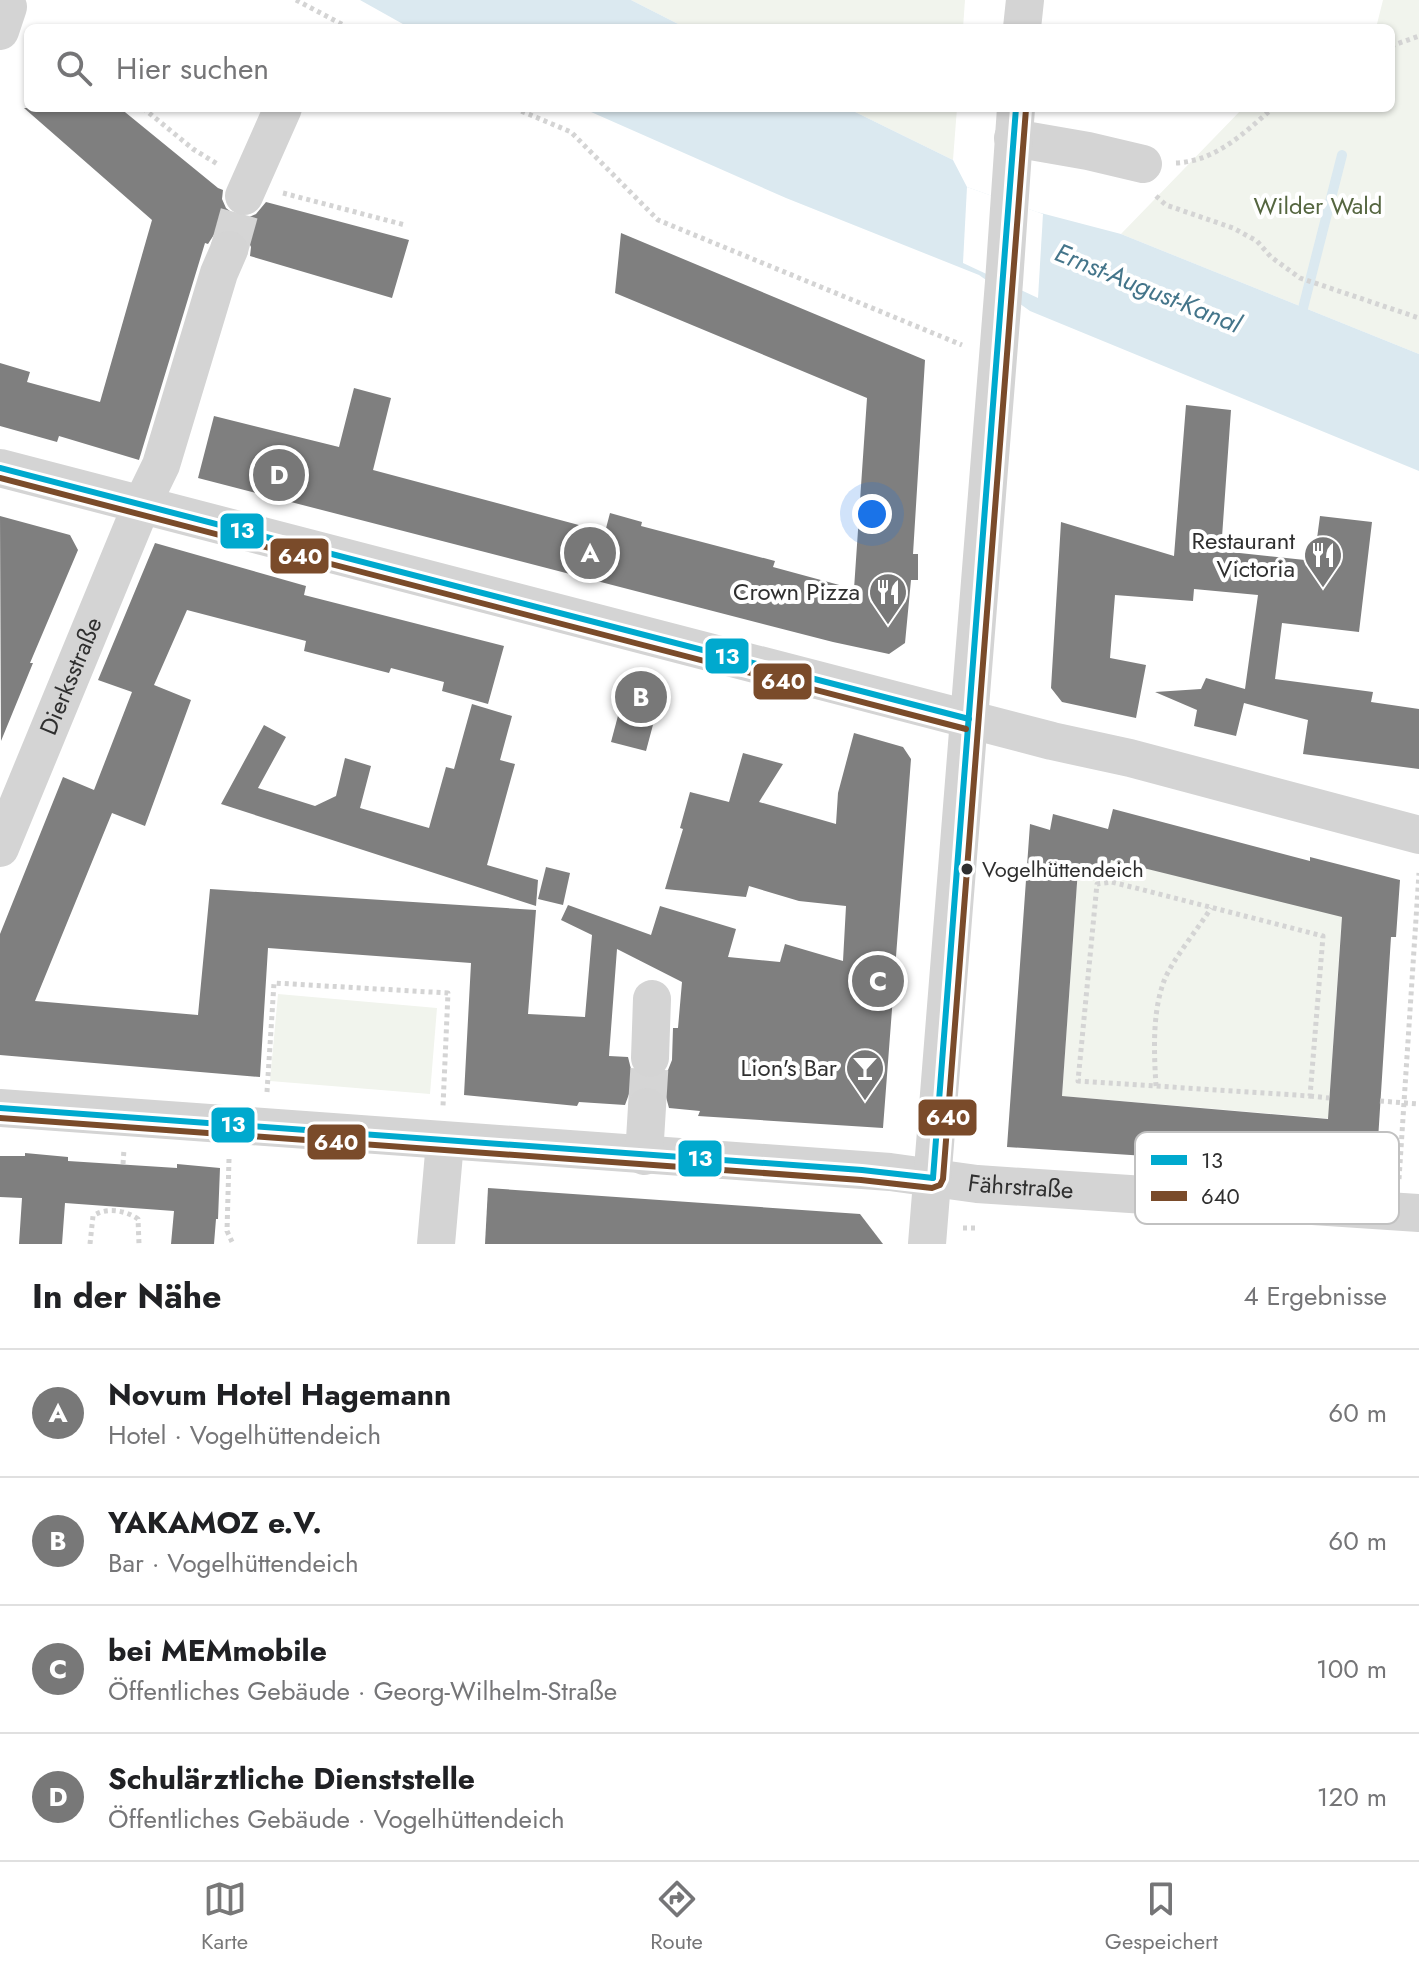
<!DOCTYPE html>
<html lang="de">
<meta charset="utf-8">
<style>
body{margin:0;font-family:Jost,sans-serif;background:#f2f2f2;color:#202124}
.you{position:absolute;left:872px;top:514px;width:28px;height:28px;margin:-20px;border:6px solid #fff;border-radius:50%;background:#1a73e8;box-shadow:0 0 0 12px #1a73e833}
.badge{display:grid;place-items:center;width:52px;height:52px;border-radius:50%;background:#787878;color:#fff;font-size:26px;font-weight:700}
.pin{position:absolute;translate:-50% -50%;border:4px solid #fff;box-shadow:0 2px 8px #0006}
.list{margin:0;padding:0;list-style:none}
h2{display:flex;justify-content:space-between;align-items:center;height:104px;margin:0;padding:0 32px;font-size:34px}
h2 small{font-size:26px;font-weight:400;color:#757577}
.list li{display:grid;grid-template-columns:52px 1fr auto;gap:24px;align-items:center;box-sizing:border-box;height:128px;padding:0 32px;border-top:2px solid #e0e0e0}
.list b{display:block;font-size:30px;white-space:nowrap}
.list p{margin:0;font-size:26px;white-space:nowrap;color:#757577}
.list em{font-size:26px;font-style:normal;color:#757577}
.icon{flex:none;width:44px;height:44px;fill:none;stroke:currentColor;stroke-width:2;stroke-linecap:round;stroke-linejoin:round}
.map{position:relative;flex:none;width:1419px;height:1244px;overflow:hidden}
.search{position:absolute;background:#fff;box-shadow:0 2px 6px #0004;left:24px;right:24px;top:24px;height:88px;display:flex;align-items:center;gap:20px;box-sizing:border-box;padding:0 28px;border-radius:12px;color:#757577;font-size:30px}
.sheet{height:616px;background:#fff}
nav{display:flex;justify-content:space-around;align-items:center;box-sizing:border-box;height:112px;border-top:2px solid #e0e0e0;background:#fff;font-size:22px;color:#757577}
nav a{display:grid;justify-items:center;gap:4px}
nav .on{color:#787878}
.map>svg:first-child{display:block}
</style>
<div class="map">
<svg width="1419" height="1244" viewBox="0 0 1419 1244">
<rect width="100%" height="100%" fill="#fff"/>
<g fill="#f1f4ed">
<polygon points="631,0 965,0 963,28 686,28"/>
<polygon points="1383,0 1419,0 1419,354 1121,234 1243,108 1391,108 1391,28 1376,28"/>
<polygon points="847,108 957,108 953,160"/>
<polygon points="1111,860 1358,917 1341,927 1329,1104 1334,1119 1062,1096 1078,869 1107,877"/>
<polygon points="278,994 437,1008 430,1094 270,1081"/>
</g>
<g fill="#dbe9f0">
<polygon points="360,0 631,0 686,28 410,28"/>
<polygon points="582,108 847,108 953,160 967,187 1037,212 1121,234 1419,354 1419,471 1030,311 979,275 786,198"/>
</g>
<polygon fill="#fff" points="967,187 1043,214 1038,298 963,263"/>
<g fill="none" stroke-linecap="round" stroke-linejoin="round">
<polyline stroke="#dbe9f0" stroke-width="10" points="1300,320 1342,155"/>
</g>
<g fill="#7f7f7f" fill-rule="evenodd">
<polygon points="24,108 120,108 218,188 223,190 222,199 226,208 236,216 247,218 256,214 266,202 409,240 392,298 250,256 251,247 246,236 237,230 226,228 215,233 208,244 205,243 139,460 59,436 57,442 0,426 0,363 30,372 27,382 100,402 152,220"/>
<polygon points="621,233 925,360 913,554 918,554 918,580 911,580 905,643 889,654 833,642 198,478 214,416 339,447 354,388 391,398 373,470 605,532 610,513 642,522 641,526 775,561 773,567 854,589 867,398 615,293"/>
<polygon points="1186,405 1231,410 1221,551 1314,561 1320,516 1372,522 1359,632 1282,623 1275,679 1373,692 1371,702 1419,709 1419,769 1303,754 1308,720 1244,703 1236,736 1194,726 1197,710 1155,692 1201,689 1206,678 1245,689 1258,595 1194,589 1193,601 1115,595 1110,658 1146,665 1136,718 1062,702 1051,688 1061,522 1174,556"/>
<polygon points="0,516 70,535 78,550 30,663 33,663 1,741"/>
<path d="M155,543L306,586L304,595L504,646L488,704L442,691L444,682L391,668L389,673L304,651L306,641L187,610L154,685L191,700L145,826L112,813L35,1001L198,1015L210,889L536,910L528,1014L585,1017L592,935L561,920L568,905L651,935L660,906L736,929L728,957L780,962L785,944L843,961L846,906L799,901L749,886L746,897L665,889L683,829L680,828L690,792L729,802L743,753L783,764L759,802L836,824L838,793L854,733L903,747L911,759L883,1128L698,1116L700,1111L669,1108L666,1097L660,1089L649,1085L637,1088L629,1094L625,1105L579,1102L577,1106L464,1095L471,963L268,948L260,1077L0,1055V934L63,777L94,790L132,692L98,680ZM617,949L682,982L678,1028H673L672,1060L668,1070L660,1078L650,1080L639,1077L631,1069L628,1057L609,1056Z"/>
<polygon points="627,682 662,691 646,751 611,742"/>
<polygon points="472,704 512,716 500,760 515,764 487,865 538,880 536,906 221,804 264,725 286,737 258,788 315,806 336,796 345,758 371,766 360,808 429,828 446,767 454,769"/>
<path d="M1113,809L1310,861V857L1400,880L1396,937H1391L1376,1171L1007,1147L1030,824L1050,830L1053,814L1108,829ZM1111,860L1342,917L1328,1119L1062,1096L1078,869L1107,877Z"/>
<polygon points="546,867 570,873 563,905 538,899"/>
<polygon points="25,1153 68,1157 68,1161 177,1168 177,1164 220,1168 218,1219 216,1219 214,1244 171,1244 174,1211 65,1203 62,1244 19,1244 22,1198 0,1197 0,1156 25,1156"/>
<polygon points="488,1188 860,1214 883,1244 485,1244"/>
</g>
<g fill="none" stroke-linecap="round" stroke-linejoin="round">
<g stroke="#d5d5d5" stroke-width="38" stroke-dasharray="38 19" stroke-linecap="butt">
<polyline points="229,250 244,196"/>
<polyline points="647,1107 650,1058"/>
</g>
<g stroke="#d4d4d4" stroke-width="5" stroke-dasharray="4 4" stroke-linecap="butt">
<polyline points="296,0 349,28"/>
<polyline points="1391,46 1419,36"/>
<polyline points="143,108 193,149 219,165"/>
<polyline points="514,108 571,132 658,220 962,345"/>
<path d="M1176,163C1216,161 1244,133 1273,108"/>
<polyline points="283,193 405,225"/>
<polyline points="1156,196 1166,205 1233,228 1257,241 1271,257 1300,278 1419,318"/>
<polygon points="1112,882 1323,936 1310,1096 1078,1081 1097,884"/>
<path d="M1156,1086C1154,1053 1152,1013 1164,981C1172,960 1198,929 1211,908"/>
<polyline points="267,1092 274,983 448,993 443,1106"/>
<polyline points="1310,1096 1329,1098"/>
<polyline points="1380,1101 1419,1104"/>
<polyline points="229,1159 227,1231 233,1244"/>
<polyline points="123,1164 124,1149"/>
<polyline points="1399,1179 1419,873"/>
<polyline points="963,1228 975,1228"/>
<path d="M90,1244L93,1216C106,1207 125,1210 138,1219L139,1244"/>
</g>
<g stroke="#d4d4d4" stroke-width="38">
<polyline points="1022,28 1025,0"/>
<polyline points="0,31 8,7"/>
<polyline points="1013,138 1088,151 1143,164"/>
<polyline points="244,196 283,108"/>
<polyline points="0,468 1052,741 1130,758 1419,835"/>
<path id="s1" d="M0,848L142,504L161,465L219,273L229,250"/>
<polyline points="650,1058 652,999"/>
<path id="s2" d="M0,1108L890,1172L977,1184L1419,1213"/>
<polyline points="644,1156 647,1107"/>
<polyline points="436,1244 445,1142"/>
<polyline points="927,1244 1004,282 1016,108"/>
</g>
<defs>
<g id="bus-1">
<polyline points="0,468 969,719"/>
<polyline points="0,1108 862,1170 933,1178"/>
<polyline points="933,1178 1016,108"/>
</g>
<g id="bus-2">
<polyline points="0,478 966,729"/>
<polyline points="0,1118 861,1180 932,1188 940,1185 943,1179 1026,109"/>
</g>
</defs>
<use href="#bus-1" stroke="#fff" stroke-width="12"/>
<use href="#bus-2" stroke="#fff" stroke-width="12"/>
<use href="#bus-1" stroke="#00a9ce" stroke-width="6"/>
<use href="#bus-2" stroke="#7a4b2a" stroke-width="6"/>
</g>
<defs>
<symbol id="restaurant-pin" viewBox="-11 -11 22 30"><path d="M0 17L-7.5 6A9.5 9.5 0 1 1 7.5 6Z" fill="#787878" stroke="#fff"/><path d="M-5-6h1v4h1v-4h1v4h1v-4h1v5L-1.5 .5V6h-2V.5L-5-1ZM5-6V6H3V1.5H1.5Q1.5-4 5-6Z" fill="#fff"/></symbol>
<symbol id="bar-pin" viewBox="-11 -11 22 30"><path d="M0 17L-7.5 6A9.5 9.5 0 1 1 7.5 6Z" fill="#787878" stroke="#fff"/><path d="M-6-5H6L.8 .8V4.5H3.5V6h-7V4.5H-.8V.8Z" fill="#fff"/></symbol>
</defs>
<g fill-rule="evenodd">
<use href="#restaurant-pin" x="1301" y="533" width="44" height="60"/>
<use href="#restaurant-pin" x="866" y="570" width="44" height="60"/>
<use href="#bar-pin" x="843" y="1046" width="44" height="60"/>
</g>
<circle fill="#2f2f2f" stroke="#fff" stroke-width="3" cx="967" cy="869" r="7"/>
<g text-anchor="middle" stroke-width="8" stroke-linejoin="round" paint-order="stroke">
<g font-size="22" fill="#2f2f2f" stroke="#fff" text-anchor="start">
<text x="982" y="877">Vogelhüttendeich</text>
</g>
<g font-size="24" fill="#556640" stroke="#fff">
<text x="1318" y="214">Wilder Wald</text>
</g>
<g font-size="24" fill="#2f2f2f" stroke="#fff" text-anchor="end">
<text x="1295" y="549">Restaurant<tspan x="1295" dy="28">Victoria</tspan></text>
<text x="860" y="600">Crown Pizza</text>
<text x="837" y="1076">Lion's Bar</text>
</g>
<g font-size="24" fill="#2f2f2f" stroke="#fff">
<text dy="8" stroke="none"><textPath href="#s1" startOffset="186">Dierksstraße</textPath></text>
<text dy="8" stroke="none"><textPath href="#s2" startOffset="1024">Fährstraße</textPath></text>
</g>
<g font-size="26" font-style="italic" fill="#44758a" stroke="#fff">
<text transform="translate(1148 288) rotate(22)" y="9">Ernst-August-Kanal</text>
</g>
</g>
<rect x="1135" y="1132" width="264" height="92" rx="12" fill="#fff" stroke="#c1c1c1" stroke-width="2"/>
<rect x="1151" y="1155" width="36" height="10" fill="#00a9ce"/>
<rect x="1151" y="1191" width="36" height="10" fill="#7a4b2a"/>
<g font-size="22" fill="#2f2f2f">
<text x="1201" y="1168">13</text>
<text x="1201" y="1204">640</text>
</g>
<g stroke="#fff" stroke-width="3">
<rect x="219" y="512" width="46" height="38" rx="8" fill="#00a9ce"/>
<rect x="269" y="537" width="61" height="38" rx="8" fill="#7a4b2a"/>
<rect x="704" y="637" width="46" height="38" rx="8" fill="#00a9ce"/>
<rect x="752" y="662" width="61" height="39" rx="8" fill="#7a4b2a"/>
<rect x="917" y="1098" width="61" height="39" rx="8" fill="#7a4b2a"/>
<rect x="210" y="1106" width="46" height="38" rx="8" fill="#00a9ce"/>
<rect x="306" y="1123" width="61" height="38" rx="8" fill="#7a4b2a"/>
<rect x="677" y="1139" width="46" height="39" rx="8" fill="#00a9ce"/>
</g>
<g font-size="22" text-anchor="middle" font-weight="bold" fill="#fff">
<text x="242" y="538">13</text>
<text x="300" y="564">640</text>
<text x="727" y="664">13</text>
<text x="783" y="689">640</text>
<text x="948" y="1125">640</text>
<text x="233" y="1132">13</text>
<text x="336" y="1150">640</text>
<text x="700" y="1166">13</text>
</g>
</svg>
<div class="you"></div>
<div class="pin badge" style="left:590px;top:553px">A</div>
<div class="pin badge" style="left:641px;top:697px">B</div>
<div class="pin badge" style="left:878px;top:981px">C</div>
<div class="pin badge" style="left:279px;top:475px">D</div>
<div class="search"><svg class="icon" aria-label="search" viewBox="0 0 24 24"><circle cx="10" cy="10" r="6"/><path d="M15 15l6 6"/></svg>Hier suchen</div>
</div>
<section class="sheet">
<h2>In der Nähe<small>4 Ergebnisse</small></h2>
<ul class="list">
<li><span class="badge">A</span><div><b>Novum Hotel Hagemann</b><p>Hotel · Vogelhüttendeich</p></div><em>60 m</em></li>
<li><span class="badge">B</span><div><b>YAKAMOZ e.V.</b><p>Bar · Vogelhüttendeich</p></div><em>60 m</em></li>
<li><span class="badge">C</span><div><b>bei MEMmobile</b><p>Öffentliches Gebäude · Georg-Wilhelm-Straße</p></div><em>100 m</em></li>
<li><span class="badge">D</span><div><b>Schulärztliche Dienststelle</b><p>Öffentliches Gebäude · Vogelhüttendeich</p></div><em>120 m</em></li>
</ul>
</section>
<nav>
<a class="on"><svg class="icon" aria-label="map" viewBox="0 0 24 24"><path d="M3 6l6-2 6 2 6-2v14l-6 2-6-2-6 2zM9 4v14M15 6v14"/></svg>Karte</a>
<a><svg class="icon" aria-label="directions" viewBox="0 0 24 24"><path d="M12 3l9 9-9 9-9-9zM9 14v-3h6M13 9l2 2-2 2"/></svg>Route</a>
<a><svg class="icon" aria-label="saved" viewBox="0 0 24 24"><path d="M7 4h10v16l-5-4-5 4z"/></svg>Gespeichert</a>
</nav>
